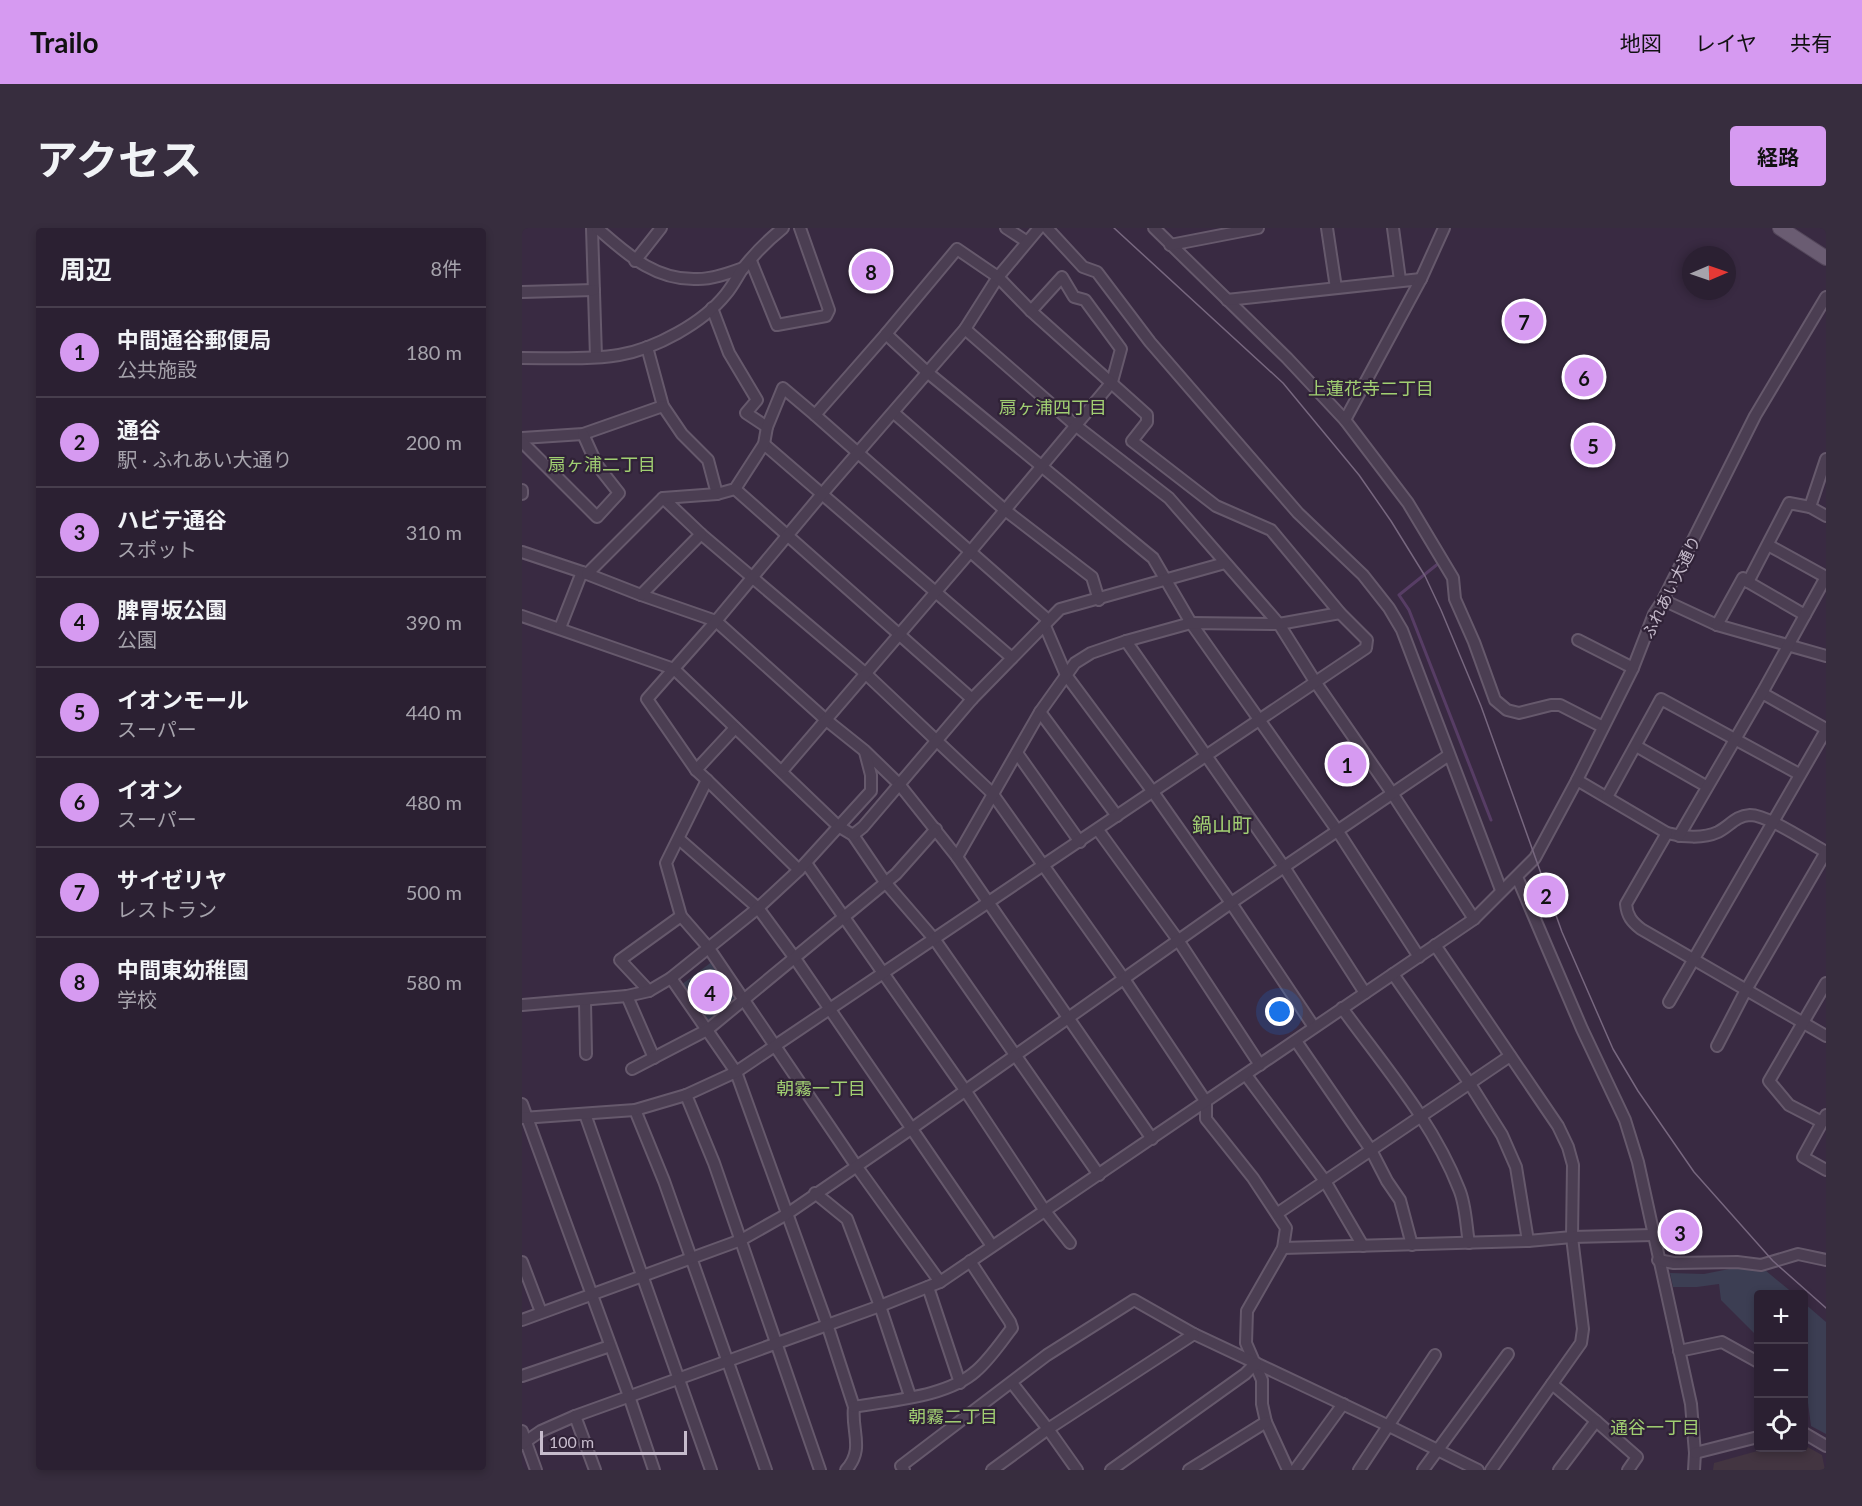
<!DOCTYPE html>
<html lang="ja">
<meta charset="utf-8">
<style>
body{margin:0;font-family:Lato,"Noto Sans JP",sans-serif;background:#372d3e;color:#f1f3f6}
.controls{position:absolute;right:18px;bottom:18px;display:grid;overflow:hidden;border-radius:6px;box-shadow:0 3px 9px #0003}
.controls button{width:54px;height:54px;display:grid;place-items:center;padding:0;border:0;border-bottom:2px solid #473e4d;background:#2b2032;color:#f1f3f6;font:30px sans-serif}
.compass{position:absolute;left:1160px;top:18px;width:54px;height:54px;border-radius:50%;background:#2b2032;box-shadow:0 3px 9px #0003;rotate:88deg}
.scale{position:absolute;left:18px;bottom:15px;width:147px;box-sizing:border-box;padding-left:6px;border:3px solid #c6bbcc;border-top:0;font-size:16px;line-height:21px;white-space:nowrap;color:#c6bbcc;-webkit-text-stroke:4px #302237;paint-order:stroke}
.you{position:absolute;left:758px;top:784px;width:21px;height:21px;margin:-15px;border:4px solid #fff;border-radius:50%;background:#1a73e8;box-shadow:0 0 0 9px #1a73e833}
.badge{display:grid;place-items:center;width:39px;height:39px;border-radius:50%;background:#d69af1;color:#111;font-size:20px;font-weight:700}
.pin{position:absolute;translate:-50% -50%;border:3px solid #fff;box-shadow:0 2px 6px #0006}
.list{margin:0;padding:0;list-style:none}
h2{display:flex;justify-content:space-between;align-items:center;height:78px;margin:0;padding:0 24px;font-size:26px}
h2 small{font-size:20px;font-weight:400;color:#a6a3ac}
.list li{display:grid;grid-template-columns:39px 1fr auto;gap:18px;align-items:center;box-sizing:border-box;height:90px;padding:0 24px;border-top:2px solid #473e4d}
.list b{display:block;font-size:22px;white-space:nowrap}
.list p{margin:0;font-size:20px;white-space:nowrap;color:#a6a3ac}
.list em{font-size:20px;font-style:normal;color:#a6a3ac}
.icon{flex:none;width:33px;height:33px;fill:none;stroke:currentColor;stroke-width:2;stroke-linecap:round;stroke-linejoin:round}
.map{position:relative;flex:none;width:1304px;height:1242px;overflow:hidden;border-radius:6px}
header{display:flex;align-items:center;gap:36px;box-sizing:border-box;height:84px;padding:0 30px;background:#d69af1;color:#111}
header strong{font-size:28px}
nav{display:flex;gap:33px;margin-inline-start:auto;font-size:21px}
.intro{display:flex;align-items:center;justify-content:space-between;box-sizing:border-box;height:144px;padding:0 36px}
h1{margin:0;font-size:42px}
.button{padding:15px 27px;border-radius:6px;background:#d69af1;color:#111;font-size:21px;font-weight:700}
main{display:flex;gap:36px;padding:0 36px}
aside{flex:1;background:#2b2032;border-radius:6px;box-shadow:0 3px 9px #0003}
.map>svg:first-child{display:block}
</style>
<header>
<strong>Trailo</strong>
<nav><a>地図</a><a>レイヤ</a><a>共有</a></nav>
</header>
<div class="intro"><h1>アクセス</h1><a class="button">経路</a></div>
<main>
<aside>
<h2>周辺<small>8件</small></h2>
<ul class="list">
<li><span class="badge">1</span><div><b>中間通谷郵便局</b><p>公共施設</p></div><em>180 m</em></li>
<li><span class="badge">2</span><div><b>通谷</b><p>駅 · ふれあい大通り</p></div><em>200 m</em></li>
<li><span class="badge">3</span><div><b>ハビテ通谷</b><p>スポット</p></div><em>310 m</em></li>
<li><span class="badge">4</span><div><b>脾胃坂公園</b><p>公園</p></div><em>390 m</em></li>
<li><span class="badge">5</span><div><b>イオンモール</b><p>スーパー</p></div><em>440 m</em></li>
<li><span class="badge">6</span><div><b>イオン</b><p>スーパー</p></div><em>480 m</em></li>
<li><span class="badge">7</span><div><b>サイゼリヤ</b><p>レストラン</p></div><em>500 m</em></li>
<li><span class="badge">8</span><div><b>中間東幼稚園</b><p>学校</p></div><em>580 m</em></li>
</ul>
</aside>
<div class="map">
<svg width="1304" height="1242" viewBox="0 0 1304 1242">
<rect width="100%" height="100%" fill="#392a42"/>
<polygon fill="#433541" points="1282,1217 1300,1227 1303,1242 1191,1242 1192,1235 1246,1220 1282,1220"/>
<g fill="#3c3e53">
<polygon points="191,733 217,772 185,797 159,757"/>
<polygon points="1217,1039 1243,1042 1272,1066 1236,1066 1236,1109 1199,1072 1197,1056 1175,1059 1151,1059 1148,1045 1182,1046"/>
<polygon points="1282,1075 1304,1094 1304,1206 1289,1198 1282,1145"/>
</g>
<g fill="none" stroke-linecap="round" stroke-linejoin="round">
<polyline stroke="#573d65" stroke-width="3" points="917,335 877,367 887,382 969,592"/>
<defs>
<g id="minor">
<polyline points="70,0 74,129"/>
<path d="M75,0C105,26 133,53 176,51C191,51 207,45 221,40"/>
<polyline points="484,0 504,13"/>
<polyline points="525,0 561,39 575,44 628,114 776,285 841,347 867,380 880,402 979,662"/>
<polyline points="632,0 765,130 823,192 886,275 931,350 933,371 952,414 973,472 985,482 997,485 1029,477 1038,477 1081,499"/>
<polyline points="805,0 814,60"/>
<polyline points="871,0 878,52"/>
<polyline points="648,17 736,0"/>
<polyline points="113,33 139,0"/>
<polyline points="229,33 255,97 304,88 307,82 278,0"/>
<polyline points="0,64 72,62"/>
<polyline points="705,72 899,51"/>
<polyline points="190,80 207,125 235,172 224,185 245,199"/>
<polyline points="443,101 553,197 647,270 757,396 794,455 870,565 952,691"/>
<polyline points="364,106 405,144 631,330 669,395 815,602 897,729"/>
<polyline points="125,119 141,178 160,206 186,232 195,266"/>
<path d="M0,130C32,130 66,132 97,127C133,121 181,95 204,66C210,59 214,51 219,43C231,27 246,12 261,0"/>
<polyline points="372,185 483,282 570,349 577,372"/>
<polyline points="293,187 526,392"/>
<polyline points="823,192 899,51 922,0"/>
<polyline points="0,210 61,206 141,178"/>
<polyline points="0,214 75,289 97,265 75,237 61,206"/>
<polyline points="242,216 490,430"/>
<polyline points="213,261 450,471"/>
<polyline points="0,262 0,266"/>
<polyline points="141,270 179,306 343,445 470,565 602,751 684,874 684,891 731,950 764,1000 761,1020 725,1083 724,1115 740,1152 740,1176 744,1194 766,1242"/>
<polyline points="1288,279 1304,231"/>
<polyline points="1246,317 1304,349"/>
<polyline points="0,324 60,344 119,367 194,393 303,491 343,523 377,556 435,629 630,911"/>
<polyline points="1226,354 1283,387"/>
<polyline points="119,367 179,306"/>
<polyline points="1141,372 1195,397 1304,428"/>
<polyline points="0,388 152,441 316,598 331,607 363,654 413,712 577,947"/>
<polyline points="1195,397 1221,350 1226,354 1267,275 1288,279 1304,288"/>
<polyline points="523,398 544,447 631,564 709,675 792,799"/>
<polyline points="38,400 60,344"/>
<polyline points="1056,412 1111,440"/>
<polyline points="604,413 762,639 843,765"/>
<polyline points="1240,465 1304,501"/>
<polyline points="518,484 595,588"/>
<polyline points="1114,518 1184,558"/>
<polyline points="495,525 558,614"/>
<polyline points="174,542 213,500"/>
<polyline points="260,543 448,324 590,154 599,121 563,72 552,69 540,49 509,83"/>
<polyline points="185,552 277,642"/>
<path d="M1055,552L1145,605C1160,609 1181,611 1196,604C1208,598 1213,588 1228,587C1246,587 1287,615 1304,624"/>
<polyline points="1085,569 1139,471 1277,546"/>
<polyline points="576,602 656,712 738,837"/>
<path d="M1145,605L1104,676C1105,688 1110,694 1119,701L1304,808"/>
<polyline points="331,607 341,599 450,471 538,381 703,335"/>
<polyline points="1157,608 1240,465 1304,349"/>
<polyline points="157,611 236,680 272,729 470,1018"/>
<polyline points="435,629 518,484 553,435 569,425 604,413 669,395 757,396 818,385"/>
<polyline points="284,635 443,862 523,983 548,1015"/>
<polyline points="995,649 1060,801 1103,892 1116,934 1169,1176 1173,1225 1172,1242"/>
<polyline points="159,688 186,719 335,939 418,1054"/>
<polyline points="913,717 1036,898 1046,919 1051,937 1050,1009 1061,1101 1059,1115 969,1242"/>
<polyline points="871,746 948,856 980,907 994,939 1006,1013"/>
<path d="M149,750L214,844L305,1096L332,1179C329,1203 343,1221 324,1242"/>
<polyline points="127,763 98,732 159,688 144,635 185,552 174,542 125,471 194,393 300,266 443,101 476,49 517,0"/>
<polyline points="105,768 132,830"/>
<polyline points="63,773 64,826"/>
<polyline points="1147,774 1304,502"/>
<polyline points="0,777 105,768 127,763 149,750 236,680 277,642 349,563 349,547 343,524"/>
<path d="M820,780C862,838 911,894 937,961C944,977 944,998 947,1015"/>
<polyline points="774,813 849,922 865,953 878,972 890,1017"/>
<polyline points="1195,818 1224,762 1304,624"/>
<polyline points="110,841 185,802 374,646 414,601"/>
<polyline points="724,847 803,953 841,1018"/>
<polyline points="164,867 192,935 298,1242"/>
<polyline points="0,876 107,1168 132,1242"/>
<polyline points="113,882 142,953 244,1242"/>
<polyline points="63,886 189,1242"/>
<polyline points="1304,887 1281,929 1304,942"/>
<polyline points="0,890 113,882 164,867 214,844 844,420 845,412 818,385 749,302 694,278 610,213 625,194 625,187 509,83 476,49 435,21 364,106 293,187 261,160 245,199 242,216 213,261 195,266 141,270 65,346"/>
<polyline points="1300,894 1267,877 1247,853 1304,755"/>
<polyline points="293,965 325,991 358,1078 388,1168"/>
<polyline points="756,985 988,828"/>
<polyline points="761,1020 1006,1013 1050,1009 1131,1007"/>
<polyline points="1136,1032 1152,1035 1215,1034 1239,1037 1276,1026 1304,1032"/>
<polyline points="0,1034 19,1084"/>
<polyline points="406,1059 438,1155"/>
<polyline points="0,1092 219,1012 265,986 389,901 709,675 927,527"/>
<polyline points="1157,1123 1200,1114 1236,1134"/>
<polyline points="0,1148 88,1118"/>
<polyline points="490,1155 526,1201 555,1242"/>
<polyline points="1030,1156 1074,1193 1037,1242"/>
<path d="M332,1179C370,1172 425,1169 454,1143C468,1131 479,1114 490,1100L488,1094L448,1033"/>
<polyline points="53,1188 73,1242"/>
<polyline points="1074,1193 1115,1229 1106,1242"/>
<polyline points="0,1203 14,1242"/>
<polyline points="1282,1205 1304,1218"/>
<polyline points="0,1216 19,1203 53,1188 358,1078 418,1054 952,691 1013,630 1055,552 1111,440 1132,386 1141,372 1233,188 1304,69"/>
<polyline points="1173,1225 1236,1209"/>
<polyline points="382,1242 379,1238 525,1127 612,1072 672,1106 867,1198 956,1242"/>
<polyline points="470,1242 526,1201 672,1106"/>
<polyline points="589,1242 723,1146 734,1135"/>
<polyline points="667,1242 744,1194"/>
<polyline points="773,1242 821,1176"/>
<polyline points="837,1242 913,1127"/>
<polyline points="901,1242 986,1126"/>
</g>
<polyline id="major" points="1258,0 1304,30"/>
</defs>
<use href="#minor" stroke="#66596c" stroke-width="14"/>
<use href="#major" stroke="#54475b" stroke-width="16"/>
<use href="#minor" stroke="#4b3e52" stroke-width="10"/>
<use href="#major" stroke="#6a5c72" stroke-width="14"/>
<polyline stroke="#77677f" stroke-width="1.5" points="592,0 761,155 837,247 869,293 903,348 919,382 959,478 1040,704 1091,821 1116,863 1172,944 1251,1033 1304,1080"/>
</g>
<g text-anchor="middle" stroke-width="4.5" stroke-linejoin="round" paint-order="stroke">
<g font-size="16" fill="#c6bbcc" stroke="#302237">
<text transform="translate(1149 359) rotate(-64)" y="6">ふれあい大通り</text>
</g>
<g font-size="18" fill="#a1cf72" stroke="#302237">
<text x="849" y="167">上蓮花寺二丁目</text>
<text x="531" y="186">扇ヶ浦四丁目</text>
<text x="80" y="243">扇ヶ浦二丁目</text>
<text x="299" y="867">朝霧一丁目</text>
<text x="431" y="1195">朝霧二丁目</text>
<text x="1133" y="1206">通谷一丁目</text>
</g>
<g font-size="20" fill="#a1cf72" stroke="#302237">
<text x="700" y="604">鍋山町</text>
</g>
</g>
</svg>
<div class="controls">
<button>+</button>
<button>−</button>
<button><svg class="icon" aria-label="locate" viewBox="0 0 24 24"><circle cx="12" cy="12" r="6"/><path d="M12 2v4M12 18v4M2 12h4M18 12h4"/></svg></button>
</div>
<svg class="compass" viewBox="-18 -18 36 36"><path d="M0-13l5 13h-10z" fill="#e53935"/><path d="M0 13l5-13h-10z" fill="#a6a3ac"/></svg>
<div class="scale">100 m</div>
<div class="you"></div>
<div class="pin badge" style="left:825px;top:536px">1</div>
<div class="pin badge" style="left:1024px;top:667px">2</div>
<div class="pin badge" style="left:1158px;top:1004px">3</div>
<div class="pin badge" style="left:188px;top:764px">4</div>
<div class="pin badge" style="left:1071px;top:217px">5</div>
<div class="pin badge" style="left:1062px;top:149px">6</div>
<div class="pin badge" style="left:1002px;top:93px">7</div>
<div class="pin badge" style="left:349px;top:43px">8</div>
</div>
</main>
